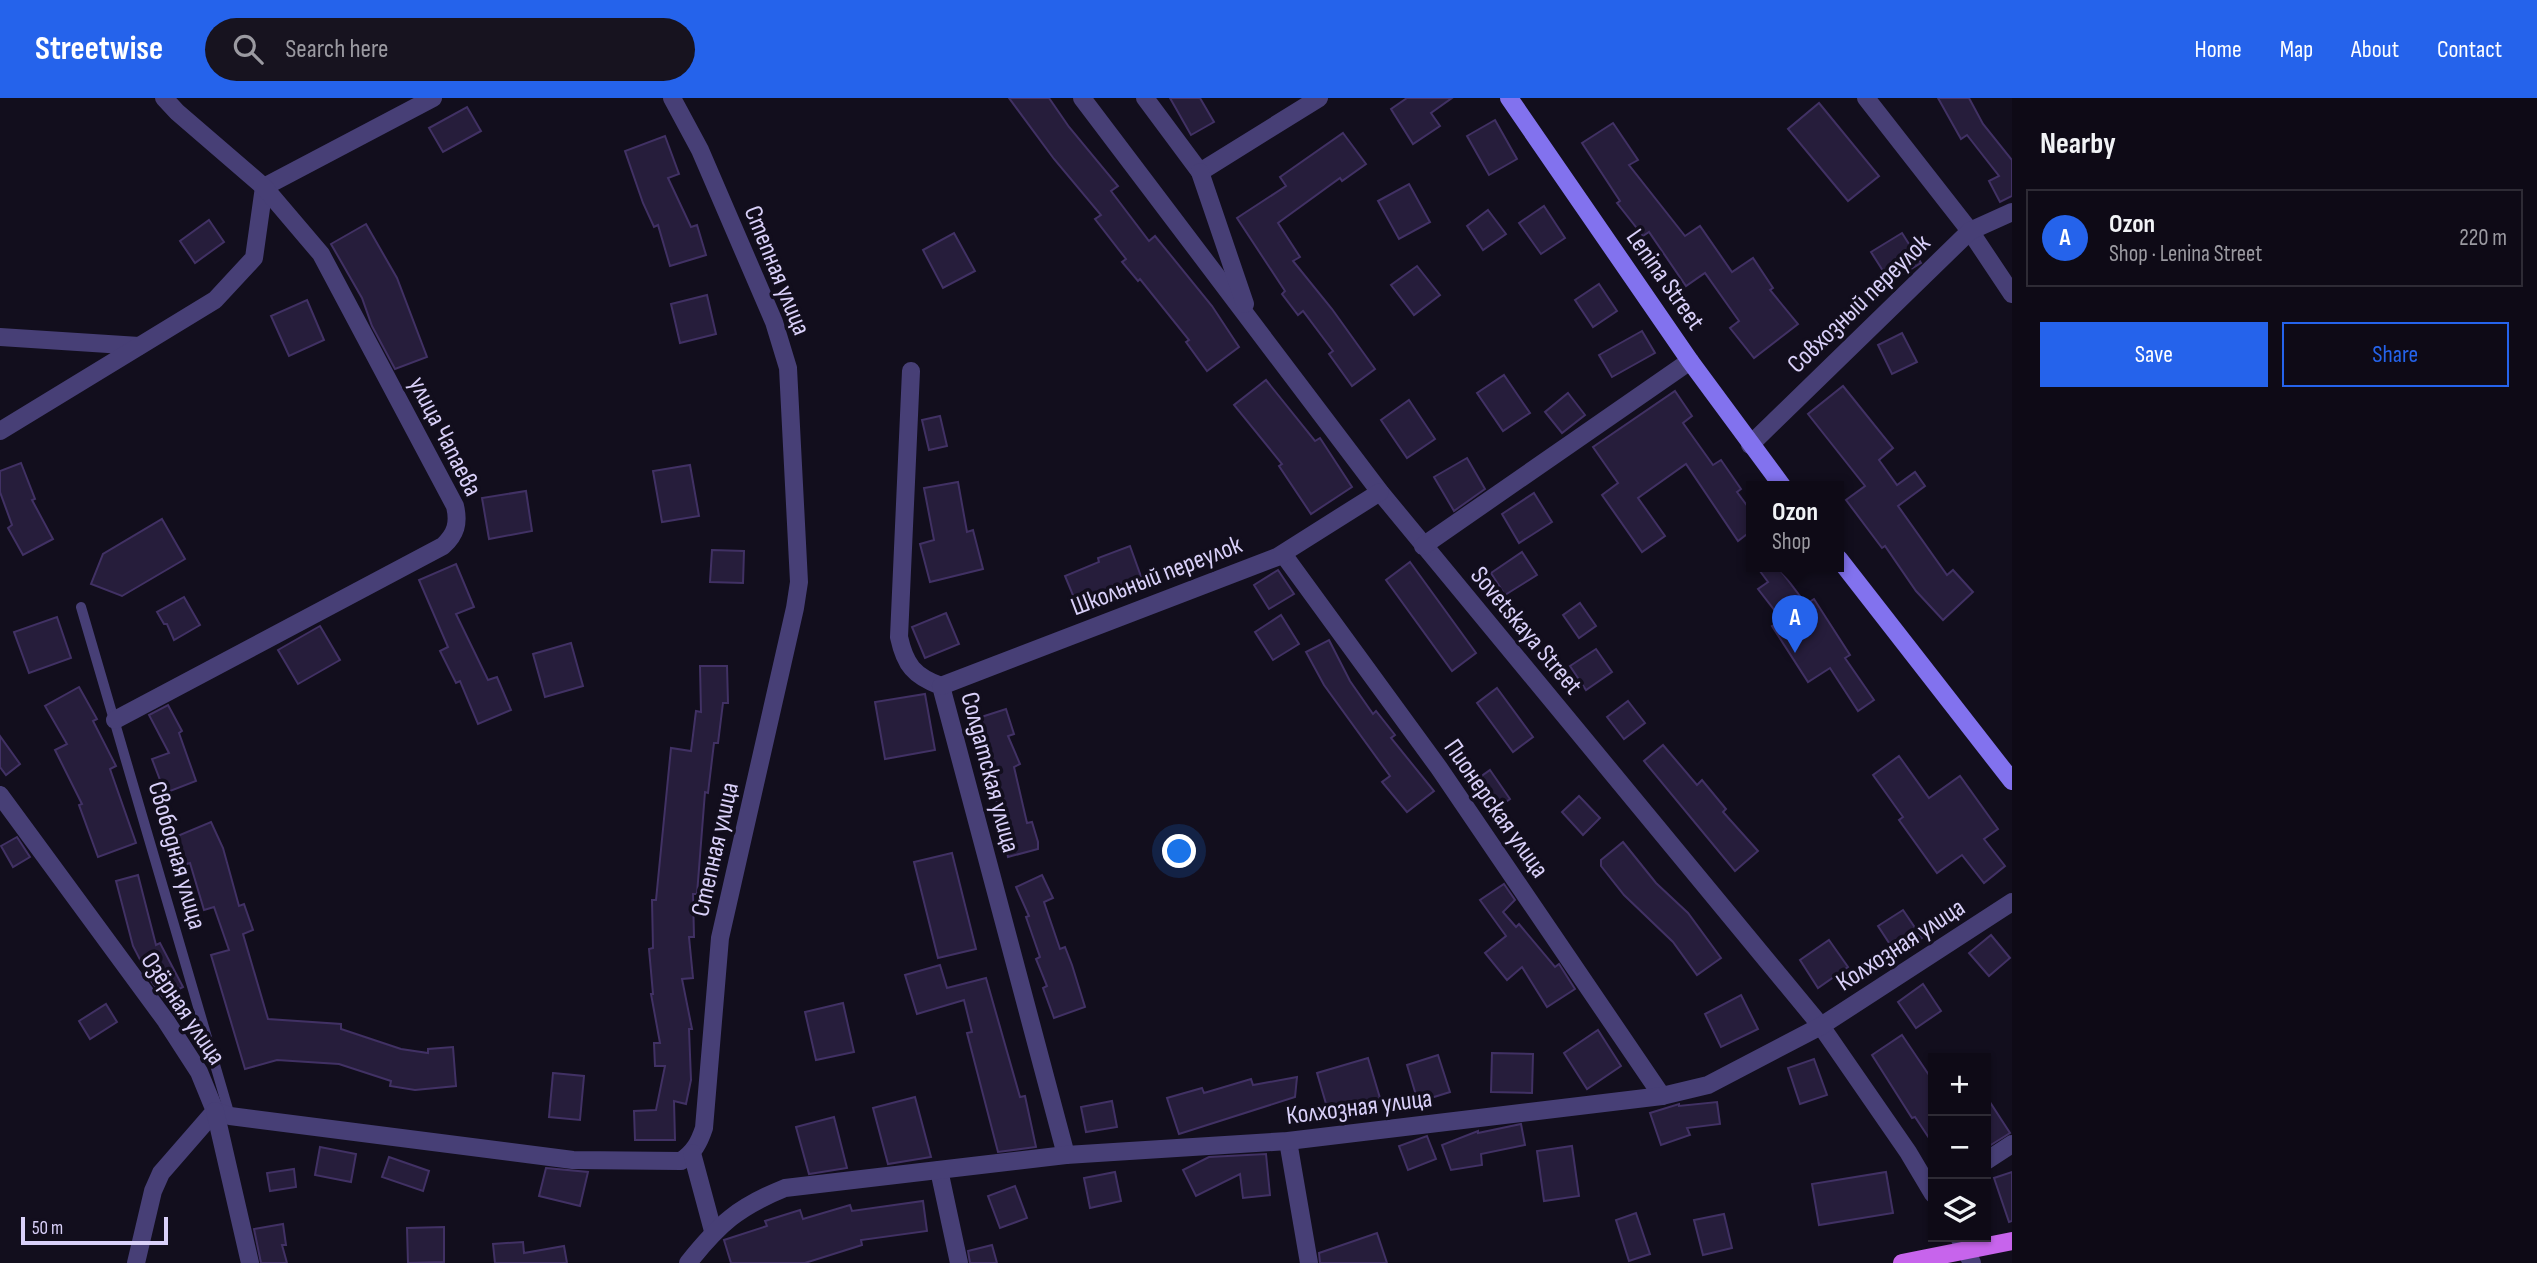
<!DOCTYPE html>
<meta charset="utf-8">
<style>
body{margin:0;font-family:"Sofia Sans Condensed",sans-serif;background:#17131f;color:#f1f3f6}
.controls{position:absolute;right:21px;bottom:21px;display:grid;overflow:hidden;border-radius:0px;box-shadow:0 2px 5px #0004}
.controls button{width:63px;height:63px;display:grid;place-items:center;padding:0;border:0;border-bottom:2px solid #2e2b35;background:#0e0a16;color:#f1f3f6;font:35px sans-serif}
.scale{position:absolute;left:21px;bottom:18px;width:147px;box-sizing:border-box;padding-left:7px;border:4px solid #d9d0f9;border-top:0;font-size:19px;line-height:24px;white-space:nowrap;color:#d9d0f9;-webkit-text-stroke:5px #120e1d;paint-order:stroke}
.you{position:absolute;left:1180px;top:754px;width:24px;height:24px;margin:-18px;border:5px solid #fff;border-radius:50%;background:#1a73e8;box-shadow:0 0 0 10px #1a73e833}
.badge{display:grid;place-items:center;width:46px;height:46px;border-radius:50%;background:#2563eb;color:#fff;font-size:23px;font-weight:700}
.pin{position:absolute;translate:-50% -58px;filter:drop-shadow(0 2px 4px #0008)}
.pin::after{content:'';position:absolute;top:37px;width:24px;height:21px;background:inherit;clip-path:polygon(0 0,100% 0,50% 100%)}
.popup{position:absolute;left:1746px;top:383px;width:98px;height:91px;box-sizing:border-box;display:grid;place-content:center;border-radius:0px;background:#0e0a16;filter:drop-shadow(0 2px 5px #0005);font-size:23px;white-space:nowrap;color:#9b9aa1}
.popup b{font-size:26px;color:#f1f3f6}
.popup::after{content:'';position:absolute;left:50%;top:100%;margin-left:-14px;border:14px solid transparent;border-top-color:#0e0a16}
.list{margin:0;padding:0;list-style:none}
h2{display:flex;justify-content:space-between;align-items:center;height:91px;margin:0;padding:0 28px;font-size:30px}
h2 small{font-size:23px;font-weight:400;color:#9b9aa1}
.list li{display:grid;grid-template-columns:46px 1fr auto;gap:21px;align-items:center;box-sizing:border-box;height:98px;margin:0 14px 14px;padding:0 14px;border:2px solid #2e2b35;border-radius:0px}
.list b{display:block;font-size:26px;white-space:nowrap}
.list p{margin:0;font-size:23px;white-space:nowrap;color:#9b9aa1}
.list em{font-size:23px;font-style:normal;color:#9b9aa1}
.actions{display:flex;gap:14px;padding:21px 28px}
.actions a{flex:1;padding:16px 0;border:2px solid #2563eb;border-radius:0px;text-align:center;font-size:24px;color:#2563eb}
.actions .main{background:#2563eb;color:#fff}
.icon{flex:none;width:38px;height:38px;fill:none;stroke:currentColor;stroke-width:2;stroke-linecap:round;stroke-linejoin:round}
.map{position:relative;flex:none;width:2012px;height:1165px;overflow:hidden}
header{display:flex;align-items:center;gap:42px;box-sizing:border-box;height:98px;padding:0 35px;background:#2563eb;color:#fff}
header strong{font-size:33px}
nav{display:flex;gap:38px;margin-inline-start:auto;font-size:24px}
.search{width:490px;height:63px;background:#17131f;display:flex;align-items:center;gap:18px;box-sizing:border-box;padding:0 24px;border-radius:38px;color:#9b9aa1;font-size:26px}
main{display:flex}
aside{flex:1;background:#0e0a16}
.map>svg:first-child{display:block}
</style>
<header>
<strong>Streetwise</strong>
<div class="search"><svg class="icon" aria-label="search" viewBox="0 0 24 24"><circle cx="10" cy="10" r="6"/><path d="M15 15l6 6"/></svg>Search here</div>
<nav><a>Home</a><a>Map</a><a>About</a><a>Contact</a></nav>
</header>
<main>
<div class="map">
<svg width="2012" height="1165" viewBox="0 0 2012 1165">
<rect width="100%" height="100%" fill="#120e1d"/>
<g fill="#261d3b" stroke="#413164" stroke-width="2">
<polygon points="1009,0 1049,0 1069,29 1118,88 1111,93 1149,143 1155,138 1212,208 1239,249 1207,273 1186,244 1189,242 1140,181 1138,183 1122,164 1126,161 1095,121 1101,117 1054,61"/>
<polygon points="1170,0 1200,0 1214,24 1191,37"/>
<polygon points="1407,0 1452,0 1431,15 1440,28 1413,46 1391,11"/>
<polygon points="1938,0 1969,0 1983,26 2012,62 2012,98 2000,104 1989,83 1999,78 1967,37 1961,41"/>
<polygon points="1819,5 1879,78 1848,103 1788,31"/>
<polygon points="467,9 481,33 443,54 429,30"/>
<polygon points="1495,22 1517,61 1489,77 1467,38"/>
<polygon points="1613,25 1638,62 1629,67 1685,138 1700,128 1732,174 1753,160 1773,190 1770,192 1798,226 1754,260 1730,230 1739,223 1705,175 1686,188 1649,134 1643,138 1617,105 1620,103 1582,45"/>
<polygon points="1343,35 1366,66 1342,83 1340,80 1278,125 1300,159 1293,163 1332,211 1375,271 1352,288 1329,256 1333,253 1303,213 1298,217 1282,196 1285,193 1237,120 1286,88 1280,79"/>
<polygon points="665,38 679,76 668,80 691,129 697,127 706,157 670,168 658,127 654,129 643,105 625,53"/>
<polygon points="1409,86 1430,124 1399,141 1378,103"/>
<polygon points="1544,108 1565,140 1541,156 1519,125"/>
<polygon points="1488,112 1506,136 1483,152 1467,128"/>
<polygon points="209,122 224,144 195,165 180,143"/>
<polygon points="366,126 397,180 427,259 395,271 372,228 362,200 331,146"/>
<polygon points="954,135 975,173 943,190 923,152"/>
<polygon points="1902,135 1921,165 1890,184 1871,154"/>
<polygon points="1417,168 1440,197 1414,217 1391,187"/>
<polygon points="1599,186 1617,213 1593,229 1575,202"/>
<polygon points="707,197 716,236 680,245 671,206"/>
<polygon points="307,202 324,242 289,258 271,218"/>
<polygon points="1642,233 1655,255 1612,279 1599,257"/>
<polygon points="1902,235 1917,264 1892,276 1878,247"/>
<polygon points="1504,277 1530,315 1503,333 1477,295"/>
<polygon points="1266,282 1315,343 1320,340 1352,389 1311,416 1279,368 1282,366 1234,307"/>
<polygon points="1843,288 1893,350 1879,362 1897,387 1915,374 1925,388 1898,408 1947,477 1953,472 1973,494 1943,522 1916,493 1885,448 1882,450 1846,402 1865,388 1808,316"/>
<polygon points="1675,293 1692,318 1683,325 1713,367 1721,362 1741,391 1737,394 1751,413 1751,433 1738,443 1686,366 1638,400 1665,438 1642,454 1602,397 1618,385 1593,349"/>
<polygon points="1568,295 1585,317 1562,335 1545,314"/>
<polygon points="1409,302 1435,341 1407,360 1381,322"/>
<polygon points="940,318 947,348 929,352 922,322"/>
<polygon points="1467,360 1485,391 1454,413 1434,379"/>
<polygon points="21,365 35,401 32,402 53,441 23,457 8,430 12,427 0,394 0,373"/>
<polygon points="690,367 699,418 662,424 653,373"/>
<polygon points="958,384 967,434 973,432 983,471 930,484 920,446 934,442 924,390"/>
<polygon points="526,393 532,433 489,441 482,400"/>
<polygon points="1534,395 1552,424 1519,445 1502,416"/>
<polygon points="162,421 185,461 122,498 91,486 103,456"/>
<polygon points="1130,448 1143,484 1112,496 1110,492 1077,507 1065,478 1099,464 1098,460"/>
<polygon points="712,452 744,453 743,485 710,484"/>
<polygon points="1522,454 1537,477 1505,497 1491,475"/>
<polygon points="1410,464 1476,555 1452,573 1386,482"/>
<polygon points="456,466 474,509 456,516 488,582 497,579 511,612 478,626 460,583 456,585 440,553 448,549 419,482"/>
<polygon points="1757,469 1778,469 1806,506 1814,501 1850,557 1845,560 1874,602 1858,613 1830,570 1808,584 1772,528 1782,522 1758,491 1768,484"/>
<polygon points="1278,472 1294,496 1269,511 1254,487"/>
<polygon points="184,499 200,527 174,542 167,526 164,526 157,514"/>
<polygon points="1580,505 1596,528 1579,540 1563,517"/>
<polygon points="946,515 959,546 925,560 912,529"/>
<polygon points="1281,517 1299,546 1273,562 1255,534"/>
<polygon points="57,519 71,560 29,575 14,534"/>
<polygon points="320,528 340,562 298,586 278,552"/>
<polygon points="1329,542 1350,583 1373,616 1376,613 1395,637 1391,640 1434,693 1407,714 1382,684 1390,678 1324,587 1306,554"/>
<polygon points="571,545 583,588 545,599 533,556"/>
<polygon points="1596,551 1612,574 1586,592 1570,568"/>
<polygon points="700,568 727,568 728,605 723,605 718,645 714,645 708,695 705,694 697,796 693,796 694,839 689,839 693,880 682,881 692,931 689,931 691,982 686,1006 674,1003 675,1042 635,1042 634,1013 656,1012 665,968 655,968 654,945 660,945 651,896 653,896 649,851 653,850 652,802 656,802 671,650 691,653 696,613 701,614"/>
<polygon points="79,589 97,621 93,623 116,668 110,671 136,745 98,759 79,707 82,706 55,652 67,646 45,608"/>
<polygon points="1497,590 1533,639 1513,654 1477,605"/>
<polygon points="925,596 935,652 885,661 875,604"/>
<polygon points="1628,603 1645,625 1624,641 1607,619"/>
<polygon points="168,607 182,633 179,635 196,683 165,695 152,661 169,655 149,617"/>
<polygon points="1006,611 1014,636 1008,638 1020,666 1014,669 1027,725 1032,724 1038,744 1038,751 1008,759 994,691 969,623"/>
<polygon points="0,638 20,666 6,677 0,669"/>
<polygon points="1663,647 1697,687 1702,682 1726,711 1723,714 1758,753 1735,773 1644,663"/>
<polygon points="1899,658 1929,700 1960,678 1998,731 1984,741 2005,768 1984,785 1962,757 1937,775 1899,722 1903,719 1873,677"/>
<polygon points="1490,672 1510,701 1489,716 1469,687"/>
<polygon points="1579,698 1600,720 1583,737 1562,714"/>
<polygon points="211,724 223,750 239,808 244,806 253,832 243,836 268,921 341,926 341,931 401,951 428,955 428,951 453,949 456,988 415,992 390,988 391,983 339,966 277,962 245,971 211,857 229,852 214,809 204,812 190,765 187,766 175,739"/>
<polygon points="17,739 30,759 13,769 1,748"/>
<polygon points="1623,744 1656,785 1688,815 1721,860 1697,877 1673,844 1624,797 1601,768 1601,762"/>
<polygon points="952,755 976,851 938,860 914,764"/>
<polygon points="138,777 156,847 160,845 183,889 163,899 151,883 133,848 116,783"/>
<polygon points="1042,777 1053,800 1044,804 1060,851 1065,849 1072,867 1085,909 1054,920 1043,890 1047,888 1036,861 1040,859 1026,819 1029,818 1016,789"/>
<polygon points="1504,786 1515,802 1503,814 1516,829 1519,826 1555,869 1559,866 1575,891 1547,909 1522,869 1507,882 1485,855 1506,838 1480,802"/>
<polygon points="1903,812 1922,840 1897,857 1878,828"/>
<polygon points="1991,837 2010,860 1989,878 1969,855"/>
<polygon points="1829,842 1848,869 1818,890 1800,862"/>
<polygon points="940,867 947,890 986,880 1020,999 1025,998 1036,1049 998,1054 967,935 972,934 964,902 917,916 905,877"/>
<polygon points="1923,886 1941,913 1916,930 1898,904"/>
<polygon points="1741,897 1758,931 1721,949 1705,916"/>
<polygon points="843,905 854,954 816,962 805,914"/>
<polygon points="106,906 117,924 90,941 79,923"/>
<polygon points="1598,932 1621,968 1587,991 1564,955"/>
<polygon points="1902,937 1933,983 1933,1046 1915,1019 1912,1020 1872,957"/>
<polygon points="1492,955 1533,956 1532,995 1491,994"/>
<polygon points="1438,957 1450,994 1418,1004 1407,967"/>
<polygon points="1368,960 1380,1000 1329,1016 1317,975"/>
<polygon points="1814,961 1827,997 1800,1006 1788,970"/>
<polygon points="553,975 584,978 580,1022 549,1019"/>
<polygon points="1297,979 1295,999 1179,1036 1167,1000 1202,990 1204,995 1251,981 1253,987"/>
<polygon points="1986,998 2010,1035 1986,1050"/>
<polygon points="915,999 931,1059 888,1066 873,1010"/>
<polygon points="1112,1003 1117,1029 1086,1034 1081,1009"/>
<polygon points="1717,1004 1720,1026 1687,1030 1690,1037 1661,1047 1650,1015 1679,1006 1679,1008"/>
<polygon points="834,1019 847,1070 809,1076 796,1029"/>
<polygon points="1521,1026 1525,1047 1481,1056 1482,1067 1451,1072 1442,1047 1478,1033 1478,1035"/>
<polygon points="1427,1038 1436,1061 1408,1072 1399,1048"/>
<polygon points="1572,1048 1579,1098 1544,1103 1537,1053"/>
<polygon points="320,1049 356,1056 351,1084 315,1077"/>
<polygon points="1266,1056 1270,1097 1243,1100 1240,1076 1196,1098 1183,1072 1209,1059"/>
<polygon points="389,1059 429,1073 423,1093 382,1079"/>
<polygon points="546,1070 588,1074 580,1108 539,1098"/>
<polygon points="294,1071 296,1089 270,1093 267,1075"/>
<polygon points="1115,1074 1121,1103 1090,1110 1084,1080"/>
<polygon points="1886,1074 1893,1115 1819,1127 1812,1086"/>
<polygon points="2012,1074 2012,1123 2009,1124 1994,1080"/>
<polygon points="1015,1088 1027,1120 1000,1130 988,1098"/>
<polygon points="923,1103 927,1133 861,1142 862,1147 805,1165 731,1165 724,1142 767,1128 765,1123 800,1112 803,1121 850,1107 852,1113"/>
<polygon points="1636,1115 1650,1156 1629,1163 1616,1122"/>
<polygon points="1724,1116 1732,1150 1703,1157 1694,1122"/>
<polygon points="283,1126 286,1147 282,1147 287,1165 261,1165 254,1131"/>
<polygon points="444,1129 444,1164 408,1165 407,1130"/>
<polygon points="1377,1135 1387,1165 1320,1165 1319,1155"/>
<polygon points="523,1144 524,1155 564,1148 567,1165 495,1165 493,1146"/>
<polygon points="992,1147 997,1165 970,1165 968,1153"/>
</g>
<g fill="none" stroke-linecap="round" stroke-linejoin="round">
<polyline stroke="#473f76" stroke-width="10" points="81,509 230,1018"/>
<g stroke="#473f76" stroke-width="18">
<polyline points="1082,0 1380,394 1821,928 1908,1054 1933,1096"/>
<polyline points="1145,0 1200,74 1319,0"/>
<polyline points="1866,0 1970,133 2012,196"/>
<polyline points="1200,74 1245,206"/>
<polyline points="0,239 139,248"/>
<path d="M911,273L899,539C905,567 914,578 941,588L1066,1057"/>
<polyline points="0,333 215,202 254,160 264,89 433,0"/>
<polyline points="1750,347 1970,133 2012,114"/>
<polyline points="1423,448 1690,263"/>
<polyline points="1283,456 1439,670 1662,998"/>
<polyline points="941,588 1277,459 1380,394"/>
<path d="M115,622L443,448C456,436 459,425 455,408L321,156L264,89L177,14L164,0"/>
<polyline points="0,697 166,923 199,974 215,1013 161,1075 153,1093 136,1165"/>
<path d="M215,1013L230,1018L573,1062L681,1063C694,1054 699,1045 704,1030L720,840L795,510L799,484L788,270L774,224L700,52L672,0"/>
<polyline points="215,1013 250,1165"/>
<polyline points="1288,1043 1309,1165"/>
<polyline points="692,1055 713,1133"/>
<polyline points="1986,1063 2012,1046"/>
<polyline points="939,1072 959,1165"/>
<polyline points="1959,1139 1972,1165"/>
<path d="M688,1165C719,1126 738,1109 785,1090L1066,1057L1288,1043L1662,998L1708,987L1821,928L2012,804"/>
</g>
<g stroke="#8272ee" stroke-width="18">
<polyline points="1509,0 1690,263 1783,389"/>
<polyline points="1839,461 2012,683"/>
</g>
<polyline stroke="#c764ec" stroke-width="18" points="1902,1165 2012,1143"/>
</g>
<g text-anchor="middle" stroke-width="7" stroke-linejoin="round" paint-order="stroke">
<g font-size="26" fill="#d9d0f9" stroke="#120e1d">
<text transform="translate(778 172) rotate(68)" y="9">Степная улица</text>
<text transform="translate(1666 181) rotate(55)" y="9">Lenina Street</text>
<text transform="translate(1858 205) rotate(-44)" y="9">Совхозный переулок</text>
<text transform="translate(446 338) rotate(63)" y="9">улица Чапаева</text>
<text transform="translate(1156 477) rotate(-21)" y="9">Школьный переулок</text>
<text transform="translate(1527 532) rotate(50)" y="9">Sovetskaya Street</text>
<text transform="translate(991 674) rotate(75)" y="9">Солдатская улица</text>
<text transform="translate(1497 710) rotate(55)" y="9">Пионерская улица</text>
<text transform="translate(714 751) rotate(-77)" y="9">Степная улица</text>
<text transform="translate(178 757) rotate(74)" y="9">Свободная улица</text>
<text transform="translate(1900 846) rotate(-33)" y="9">Колхозная улица</text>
<text transform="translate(184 910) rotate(56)" y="9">Озёрная улица</text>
<text transform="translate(1359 1008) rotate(-7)" y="9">Колхозная улица</text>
</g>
</g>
</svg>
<div class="controls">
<button>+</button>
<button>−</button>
<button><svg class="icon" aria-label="layers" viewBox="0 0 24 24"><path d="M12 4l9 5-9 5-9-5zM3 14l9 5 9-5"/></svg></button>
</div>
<div class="scale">50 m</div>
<div class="you"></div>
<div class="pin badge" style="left:1795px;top:555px">A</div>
<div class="popup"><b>Ozon</b>Shop</div>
</div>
<aside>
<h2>Nearby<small></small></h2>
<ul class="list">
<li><span class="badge">A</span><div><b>Ozon</b><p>Shop · Lenina Street</p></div><em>220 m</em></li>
</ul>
<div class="actions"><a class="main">Save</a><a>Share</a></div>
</aside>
</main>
